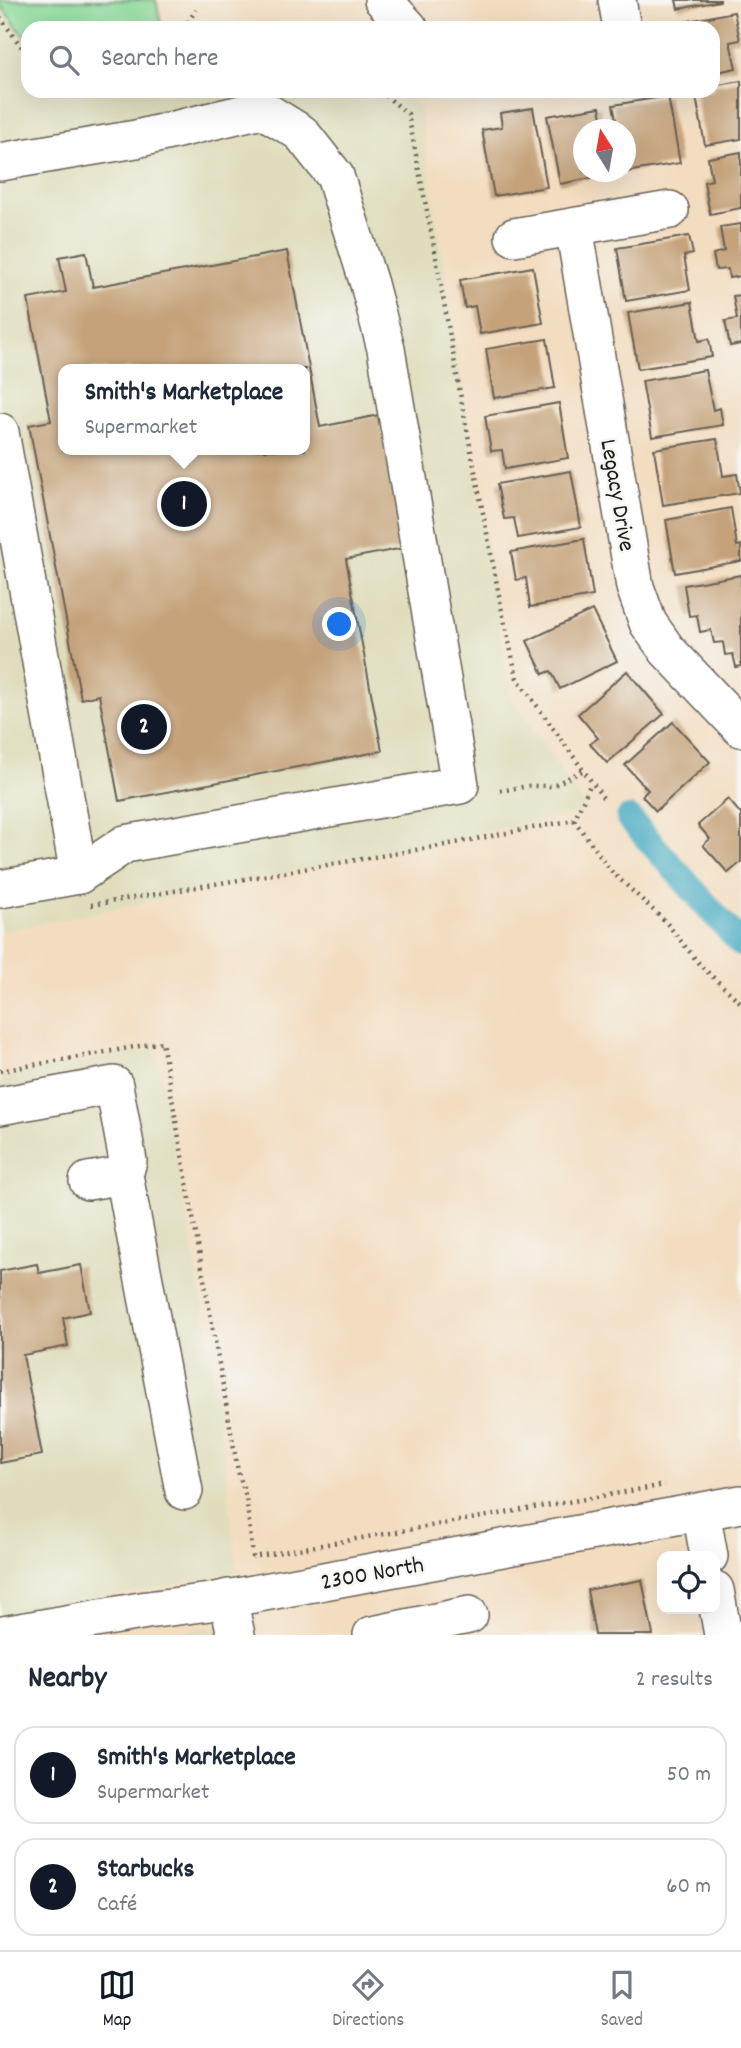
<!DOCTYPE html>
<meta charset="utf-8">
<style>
body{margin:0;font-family:Dekko,sans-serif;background:#f6f6f7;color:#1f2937}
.controls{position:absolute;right:21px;bottom:21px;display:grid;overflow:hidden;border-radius:14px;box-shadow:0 7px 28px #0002}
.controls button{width:63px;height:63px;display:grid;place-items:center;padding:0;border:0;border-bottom:2px solid #e0e1e3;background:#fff;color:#1f2937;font:35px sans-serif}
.compass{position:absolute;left:573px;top:119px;width:63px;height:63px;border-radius:50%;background:#fff;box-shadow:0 7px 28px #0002;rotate:349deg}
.you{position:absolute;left:340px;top:625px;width:24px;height:24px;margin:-18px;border:5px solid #fff;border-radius:50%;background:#1a73e8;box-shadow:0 0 0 10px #1a73e833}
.badge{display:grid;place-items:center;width:46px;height:46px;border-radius:50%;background:#111827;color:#fff;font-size:23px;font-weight:700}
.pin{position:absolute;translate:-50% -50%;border:4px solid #fff;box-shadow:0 2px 7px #0006}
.popup{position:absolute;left:58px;top:364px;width:252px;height:91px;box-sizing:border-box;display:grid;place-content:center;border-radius:14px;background:#fff;filter:drop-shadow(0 2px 5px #0005);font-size:23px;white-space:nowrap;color:#747a83}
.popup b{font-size:26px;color:#1f2937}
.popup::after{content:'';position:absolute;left:50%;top:100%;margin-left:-14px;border:14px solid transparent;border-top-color:#fff}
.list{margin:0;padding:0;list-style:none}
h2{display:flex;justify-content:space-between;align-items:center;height:91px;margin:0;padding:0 28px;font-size:30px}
h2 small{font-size:23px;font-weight:400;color:#747a83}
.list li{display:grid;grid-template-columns:46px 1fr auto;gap:21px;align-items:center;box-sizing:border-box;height:98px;margin:0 14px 14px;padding:0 14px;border:2px solid #e0e1e3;border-radius:21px}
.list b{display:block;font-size:26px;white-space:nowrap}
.list p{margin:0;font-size:23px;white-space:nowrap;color:#747a83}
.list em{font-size:23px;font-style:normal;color:#747a83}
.icon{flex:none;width:38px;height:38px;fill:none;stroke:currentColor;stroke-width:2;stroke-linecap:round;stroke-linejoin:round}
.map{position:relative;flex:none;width:741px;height:1635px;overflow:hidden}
.search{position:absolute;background:#fff;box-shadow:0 7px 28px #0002;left:21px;right:21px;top:21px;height:77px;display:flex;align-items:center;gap:18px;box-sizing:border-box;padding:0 24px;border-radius:21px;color:#747a83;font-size:26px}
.sheet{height:315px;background:#fff}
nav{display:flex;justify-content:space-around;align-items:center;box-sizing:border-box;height:98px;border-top:2px solid #e0e1e3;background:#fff;font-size:19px;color:#747a83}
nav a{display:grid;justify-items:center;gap:4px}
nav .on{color:#111827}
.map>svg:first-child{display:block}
</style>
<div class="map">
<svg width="741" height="1635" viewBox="0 0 741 1635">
<rect width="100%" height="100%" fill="#f6f6f2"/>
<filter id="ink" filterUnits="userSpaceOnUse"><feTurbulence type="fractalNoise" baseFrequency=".0143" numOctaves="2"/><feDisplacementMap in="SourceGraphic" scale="14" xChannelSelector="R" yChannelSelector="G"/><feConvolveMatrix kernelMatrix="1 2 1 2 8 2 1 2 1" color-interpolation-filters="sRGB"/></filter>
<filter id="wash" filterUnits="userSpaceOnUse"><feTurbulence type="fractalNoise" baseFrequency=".00686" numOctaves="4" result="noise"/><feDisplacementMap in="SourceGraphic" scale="28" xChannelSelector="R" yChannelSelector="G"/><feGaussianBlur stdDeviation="1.57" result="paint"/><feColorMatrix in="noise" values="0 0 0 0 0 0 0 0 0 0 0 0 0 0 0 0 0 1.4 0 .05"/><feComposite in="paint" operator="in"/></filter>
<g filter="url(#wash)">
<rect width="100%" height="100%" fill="#f3ddc0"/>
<g fill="#dfddbb" fill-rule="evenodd">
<path d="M0,0L28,33V91H395L419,107L510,695L588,811L0,932ZM63,369H305V450H63Z"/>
<polygon points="156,1048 208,1332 238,1573 0,1617 0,1077"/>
<polygon points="255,1619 258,1635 162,1635"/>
</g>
<polygon fill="#89d897" stroke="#527a5a" stroke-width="2" points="0,0 156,0 162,28 28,28 28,42 0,4"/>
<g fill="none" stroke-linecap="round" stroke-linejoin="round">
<polyline stroke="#3fa8c0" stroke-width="26" points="629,818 741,944"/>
</g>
<g id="blocks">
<g fill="#c5a279" fill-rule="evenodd">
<polygon points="676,0 720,0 720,1 678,9"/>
<polygon points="734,12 740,40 730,42 736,68 713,73 713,28 684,28 683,22"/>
<polygon points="741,81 741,139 705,145 695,91 713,91 713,86"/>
<polygon points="668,96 680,163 626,172 626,130 618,130 613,105"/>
<polygon points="600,107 604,130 584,130 584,172 612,172 612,174 560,184 547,116"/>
<polygon points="533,108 547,187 494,196 482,130 502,127 500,113"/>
<polygon points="741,152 741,208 710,214 704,182 712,180 708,158"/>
<polygon points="741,224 741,276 729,278 728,269 716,270 713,254 724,251 720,227"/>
<polygon points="689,236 693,254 684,256 690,290 626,301 617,248"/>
<path d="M287,251L320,427L379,415L404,548L346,559L382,751L119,801L99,695L81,699L29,425L51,421L28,299L66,292L59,257L86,252L93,287ZM63,369H305V450H63Z"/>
<polygon points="533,267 543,323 480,334 475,306 465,308 460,280"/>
<polygon points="741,295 741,344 730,346 725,321 737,319 733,296"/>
<polygon points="692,302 699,341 709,339 712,357 638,369 628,313"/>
<polygon points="547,339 555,388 494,398 486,349"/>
<polygon points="705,370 713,410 720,408 723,425 652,437 642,381"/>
<polygon points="559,403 568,458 505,469 502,450 491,451 485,416"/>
<polygon points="717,439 723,476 737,474 740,493 663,505 654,449"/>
<polygon points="571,471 581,527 518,538 514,518 504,519 497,484"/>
<polygon points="731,508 737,546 741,545 741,561 675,573 666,520"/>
<polygon points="584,539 593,596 530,607 526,578 516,580 511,552"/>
<polygon points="741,575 741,666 736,667 733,654 725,655 723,642 714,643 711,630 700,632 697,615 689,616 684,585"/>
<polygon points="592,610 617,661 560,689 551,671 543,674 527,641"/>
<polygon points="627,671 664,714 607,763 590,744 598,738 578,714"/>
<polygon points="673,722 710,762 656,811 642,796 648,790 625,765"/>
<polygon points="728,799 741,814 741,862 728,873 703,845 710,839 698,825"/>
<polygon points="37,1264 39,1273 81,1265 90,1312 63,1318 68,1346 23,1355 42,1455 0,1463 0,1271"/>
<polygon points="642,1580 653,1635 595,1635 587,1590"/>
</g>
</g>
</g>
<g filter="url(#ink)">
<use href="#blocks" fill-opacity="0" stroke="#676055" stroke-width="2"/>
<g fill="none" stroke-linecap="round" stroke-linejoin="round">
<defs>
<g id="minor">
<polyline points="383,0 409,28"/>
<polyline points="617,0 622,28"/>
<polyline points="0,162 136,139 262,109 301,133 335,176 369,284 386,349 460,785 125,844 79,875 0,889"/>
<polyline points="574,227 635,587 648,623 667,650 741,728"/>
<polyline points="514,237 670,210"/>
<polyline points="0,432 79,875"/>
<polyline points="0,1106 114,1085 128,1161 124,1175"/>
<polyline points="88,1181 124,1175 184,1491"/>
<polyline points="701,1512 709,1556"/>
<polyline points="715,1590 723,1635"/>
<polyline points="228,1598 236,1635"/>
<polyline points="3,1635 147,1610 210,1602 741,1504"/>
<polyline points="372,1635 469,1615"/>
</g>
</defs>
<use href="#minor" stroke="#676055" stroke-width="40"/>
<g stroke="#676055" stroke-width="4.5" stroke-dasharray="2 5" stroke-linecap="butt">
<polyline points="0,17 28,56"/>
<polyline points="184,28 196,10"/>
<polyline points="380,91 408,114 435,252 462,404 502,611 517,678 604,799"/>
<polyline points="500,791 528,786 552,786 582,771"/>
<polyline points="574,820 612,872 665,921 701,966 741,1003"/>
<polyline points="91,905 445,845 574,820 591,783"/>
<polyline points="0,1071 162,1042 238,1471 246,1497 253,1557 665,1485"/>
</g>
<use href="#minor" stroke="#fff" stroke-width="37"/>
</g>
</g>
<g text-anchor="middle" stroke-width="5" stroke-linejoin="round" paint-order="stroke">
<g font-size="24" fill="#1c1c1c" stroke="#f6f6f2">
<text transform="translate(619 495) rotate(80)" y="8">Legacy Drive</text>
<text transform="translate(372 1572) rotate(-10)" y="8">2300 North</text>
</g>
</g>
</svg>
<div class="controls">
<button><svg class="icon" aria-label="locate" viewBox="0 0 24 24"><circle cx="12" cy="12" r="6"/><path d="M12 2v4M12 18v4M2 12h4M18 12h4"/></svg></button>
</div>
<svg class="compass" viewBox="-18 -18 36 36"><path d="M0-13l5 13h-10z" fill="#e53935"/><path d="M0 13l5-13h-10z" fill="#747a83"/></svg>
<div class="you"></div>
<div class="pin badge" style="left:184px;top:504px">1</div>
<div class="popup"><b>Smith's Marketplace</b>Supermarket</div>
<div class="pin badge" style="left:144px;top:727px">2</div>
<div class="search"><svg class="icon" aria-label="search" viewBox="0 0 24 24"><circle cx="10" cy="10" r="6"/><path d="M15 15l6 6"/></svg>Search here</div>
</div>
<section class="sheet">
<h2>Nearby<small>2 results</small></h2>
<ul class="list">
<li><span class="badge">1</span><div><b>Smith's Marketplace</b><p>Supermarket</p></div><em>50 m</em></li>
<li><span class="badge">2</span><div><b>Starbucks</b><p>Café</p></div><em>60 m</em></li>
</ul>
</section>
<nav>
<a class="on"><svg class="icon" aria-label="map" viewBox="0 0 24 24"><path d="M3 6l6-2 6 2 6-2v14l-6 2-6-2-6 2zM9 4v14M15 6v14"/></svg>Map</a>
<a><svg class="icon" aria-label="directions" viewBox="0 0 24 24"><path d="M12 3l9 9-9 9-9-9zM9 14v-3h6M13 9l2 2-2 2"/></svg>Directions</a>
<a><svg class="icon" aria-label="saved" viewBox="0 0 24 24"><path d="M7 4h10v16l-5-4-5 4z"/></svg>Saved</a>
</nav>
